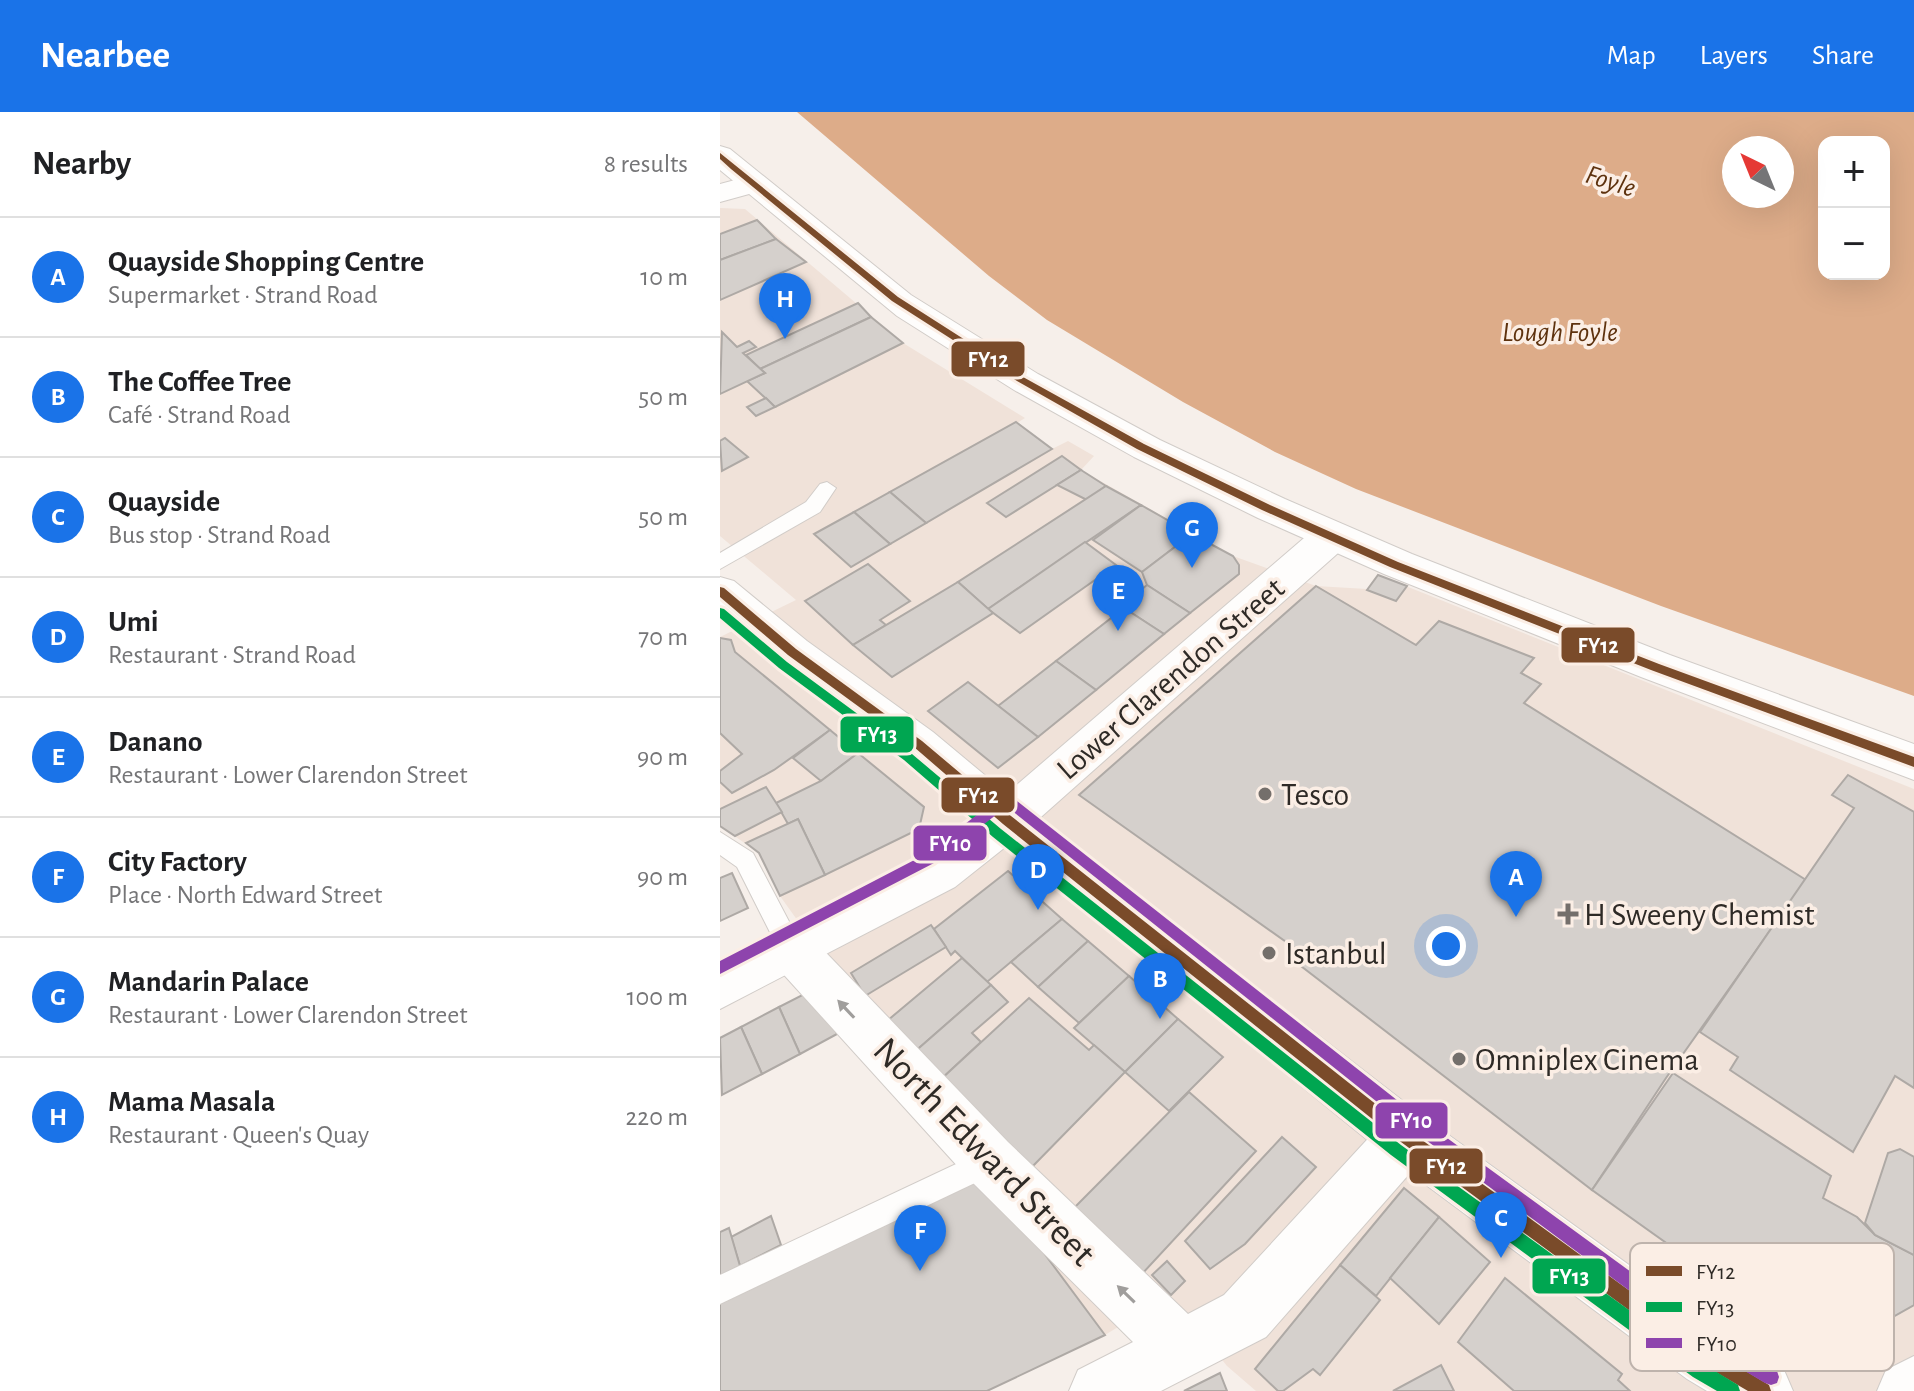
<!DOCTYPE html>
<meta charset="utf-8">
<style>
body{margin:0;font-family:"Alegreya Sans",sans-serif;background:#f2f2f2;color:#202124}
.controls{position:absolute;right:24px;top:24px;display:grid;overflow:hidden;border-radius:16px;box-shadow:0 8px 32px #0002}
.controls button{width:72px;height:72px;display:grid;place-items:center;padding:0;border:0;border-bottom:2px solid #e0e0e0;background:#fff;color:#202124;font:40px sans-serif}
.compass{position:absolute;left:1002px;top:24px;width:72px;height:72px;border-radius:50%;background:#fff;box-shadow:0 8px 32px #0002;rotate:317deg}
.you{position:absolute;left:726px;top:834px;width:28px;height:28px;margin:-20px;border:6px solid #fff;border-radius:50%;background:#1a73e8;box-shadow:0 0 0 12px #1a73e833}
.badge{display:grid;place-items:center;width:52px;height:52px;border-radius:50%;background:#1a73e8;color:#fff;font-size:26px;font-weight:700}
.pin{position:absolute;translate:-50% -66px;filter:drop-shadow(0 2px 4px #0008)}
.pin::after{content:'';position:absolute;top:42px;width:28px;height:24px;background:inherit;clip-path:polygon(0 0,100% 0,50% 100%)}
.list{margin:0;padding:0;list-style:none}
h2{display:flex;justify-content:space-between;align-items:center;height:104px;margin:0;padding:0 32px;font-size:34px}
h2 small{font-size:26px;font-weight:400;color:#757577}
.list li{display:grid;grid-template-columns:52px 1fr auto;gap:24px;align-items:center;box-sizing:border-box;height:120px;padding:0 32px;border-top:2px solid #e0e0e0}
.list b{display:block;font-size:30px;white-space:nowrap}
.list p{margin:0;font-size:26px;white-space:nowrap;color:#757577}
.list em{font-size:26px;font-style:normal;color:#757577}
.map{position:relative;flex:none;width:1194px;height:1279px;overflow:hidden}
header{display:flex;align-items:center;gap:48px;box-sizing:border-box;height:112px;padding:0 40px;background:#1a73e8;color:#fff}
header strong{font-size:38px}
nav{display:flex;gap:44px;margin-inline-start:auto;font-size:28px}
main{display:flex}
aside{flex:1;background:#fff}
.map>svg:first-child{display:block}
</style>
<header>
<strong>Nearbee</strong>
<nav><a>Map</a><a>Layers</a><a>Share</a></nav>
</header>
<main>
<aside>
<h2>Nearby<small>8 results</small></h2>
<ul class="list">
<li><span class="badge">A</span><div><b>Quayside Shopping Centre</b><p>Supermarket · Strand Road</p></div><em>10 m</em></li>
<li><span class="badge">B</span><div><b>The Coffee Tree</b><p>Café · Strand Road</p></div><em>50 m</em></li>
<li><span class="badge">C</span><div><b>Quayside</b><p>Bus stop · Strand Road</p></div><em>50 m</em></li>
<li><span class="badge">D</span><div><b>Umi</b><p>Restaurant · Strand Road</p></div><em>70 m</em></li>
<li><span class="badge">E</span><div><b>Danano</b><p>Restaurant · Lower Clarendon Street</p></div><em>90 m</em></li>
<li><span class="badge">F</span><div><b>City Factory</b><p>Place · North Edward Street</p></div><em>90 m</em></li>
<li><span class="badge">G</span><div><b>Mandarin Palace</b><p>Restaurant · Lower Clarendon Street</p></div><em>100 m</em></li>
<li><span class="badge">H</span><div><b>Mama Masala</b><p>Restaurant · Queen's Quay</p></div><em>220 m</em></li>
</ul>
</aside>
<div class="map">
<svg width="1194" height="1279" viewBox="0 0 1194 1279">
<rect width="100%" height="100%" fill="#f6efea"/>
<polygon fill="#f0e2d9" points="0,96 25,97 183,231 305,306 297,311 332,337 348,329 374,344 361,358 513,444 596,474 647,477 658,463 1194,677 1194,1279 536,1279 507,1254 450,1183 385,1223 267,1279 261,1065 60,784 39,741 0,714 0,525 76,488 0,424"/>
<path fill="#ddac89" fill-rule="evenodd" d="M77,0H1194V584L941,494L636,377L555,340L463,290L327,208L269,164ZM1104,30H1164V162H1104ZM1014,36H1062V84H1014Z"/>
<g fill="#d5d0cc" stroke="#aea9a5" stroke-width="2">
<polygon points="37,108 56,127 0,148 0,122"/>
<polygon points="56,127 86,150 0,188 0,148"/>
<polygon points="138,191 151,205 40,257 26,243"/>
<polygon points="151,205 183,231 55,295 27,269 45,261 40,257"/>
<polygon points="2,220 17,235 29,229 36,235 23,241 45,261 0,282"/>
<polygon points="46,286 55,295 36,304 27,295"/>
<polygon points="296,310 332,337 206,411 170,380"/>
<polygon points="5,326 28,345 2,359 0,329"/>
<polygon points="342,344 361,358 286,405 267,391"/>
<polygon points="361,358 386,374 367,388 337,373"/>
<polygon points="386,374 421,393 268,497 238,470"/>
<polygon points="170,380 206,411 170,432 134,400"/>
<polygon points="421,393 472,422 422,460 373,428"/>
<polygon points="134,400 170,432 131,455 94,422"/>
<polygon points="472,422 513,444 519,453 519,462 470,501 427,473 422,460"/>
<polygon points="365,430 396,453 300,521 268,497"/>
<polygon points="148,452 190,489 160,508 166,513 133,533 85,489"/>
<polygon points="658,463 687,474 676,489 647,478"/>
<polygon points="238,470 273,501 172,565 133,533"/>
<polygon points="427,473 470,501 444,522 401,494"/>
<polygon points="596,474 696,533 719,509 814,546 801,561 821,572 804,591 1086,768 946,966 872,1078 577,851 583,842 359,683"/>
<polygon points="404,496 444,522 376,578 336,549"/>
<polygon points="0,526 11,528 15,540 110,618 54,658 12,681 0,670 0,659 22,642 0,621"/>
<polygon points="336,549 376,578 318,625 278,594"/>
<polygon points="248,570 318,625 278,656 208,599"/>
<polygon points="110,618 138,641 101,669 73,646"/>
<polygon points="138,641 204,695 199,717 105,763 78,707 68,712 56,691 101,669"/>
<polygon points="1128,663 1194,700 1194,976 1175,964 1133,1040 1010,958 1018,945 980,920 1134,696 1112,683"/>
<polygon points="46,675 62,700 15,724 0,714 0,697"/>
<polygon points="78,707 105,763 60,784 39,741 26,731"/>
<polygon points="288,759 342,807 267,870 235,839 231,843 214,817"/>
<polygon points="12,761 28,796 0,809 0,766"/>
<polygon points="342,807 368,829 318,875 291,850"/>
<polygon points="211,813 226,835 145,884 131,861"/>
<polygon points="368,829 409,864 359,911 318,875"/>
<polygon points="242,846 271,873 191,943 161,914"/>
<polygon points="409,864 458,907 405,960 354,916"/>
<polygon points="271,873 288,890 252,921 261,930 218,970 191,943"/>
<polygon points="96,876 117,922 80,942 59,895"/>
<polygon points="309,886 369,938 374,933 405,960 309,1058 218,970"/>
<polygon points="59,895 80,942 42,962 21,915"/>
<polygon points="458,907 503,945 449,999 405,960"/>
<polygon points="21,915 42,962 2,983 0,926"/>
<polygon points="953,961 1111,1064 1103,1086 1137,1105 1155,1123 1194,1143 1194,1193 1116,1237 1083,1235 1064,1230 1067,1217 872,1078"/>
<polygon points="469,980 536,1039 421,1163 354,1096"/>
<polygon points="562,1025 596,1055 525,1132 490,1157 465,1129"/>
<polygon points="1180,1037 1194,1045 1194,1143 1155,1123 1145,1111 1168,1041"/>
<polygon points="261,1064 315,1129 385,1223 267,1279 0,1279 0,1189"/>
<polygon points="684,1076 719,1105 656,1184 620,1153"/>
<polygon points="51,1104 61,1133 20,1154 11,1125"/>
<polygon points="719,1105 770,1150 719,1212 670,1166"/>
<polygon points="9,1116 20,1154 0,1164 0,1120"/>
<polygon points="447,1149 465,1169 451,1183 432,1163"/>
<polygon points="620,1153 660,1188 600,1263 593,1257 563,1279 558,1279 535,1257"/>
<polygon points="785,1166 902,1262 898,1268 910,1279 794,1279 738,1230"/>
<polygon points="721,1253 734,1279 673,1279"/>
<polygon points="500,1261 507,1279 464,1279"/>
</g>
<g fill="none" stroke-linecap="round" stroke-linejoin="round">
<defs>
<g id="service">
<polygon points="107,370 116,376 100,400 0,457 0,441 86,390 100,372"/>
<polygon points="0,720 33,741 84,838 81,846 72,849 63,846 17,755 0,743"/>
<polygon points="268,1037 278,1040 282,1050 278,1060 0,1192 0,1163"/>
</g>
<g id="minor">
<polygon points="30,64 40,67 45,73 40,79 0,90 0,72"/>
<polygon points="72,816 89,823 288,1030 468,1202 504,1183 667,1006 686,999 705,1006 713,1025 705,1044 546,1225 441,1279 349,1279 358,1258 413,1230 250,1068 55,853 47,838 55,823"/>
</g>
<polygon id="secondary" points="612,411 626,414 631,424 626,434 303,721 235,775 0,897 0,849 201,747 271,695 598,414"/>
<g id="primary">
<polygon points="0,465 14,469 87,529 213,620 303,695 705,1006 1009,1225 1064,1258 1073,1279 987,1279 967,1267 667,1044 271,721 183,644 57,551 0,501"/>
<polygon points="1194,1244 1194,1279 1157,1279 1166,1258"/>
</g>
<polygon id="trunk" points="0,34 10,37 191,183 318,262 440,328 565,387 692,442 950,543 1194,632 1194,668 921,565 664,462 538,406 414,345 294,278 177,204 0,58"/>
</defs>
<use href="#service" stroke="#d1ccc8" stroke-width="2"/>
<use href="#minor" stroke="#d1ccc8" stroke-width="2"/>
<use href="#secondary" stroke="#d1ccc8" stroke-width="2"/>
<use href="#primary" stroke="#d1ccc8" stroke-width="2"/>
<use href="#trunk" stroke="#d1ccc8" stroke-width="2"/>
<use href="#service" fill="#fefdfc" fill-rule="evenodd"/>
<use href="#minor" fill="#fefdfc" fill-rule="evenodd"/>
<use href="#secondary" fill="#fefdfc" fill-rule="evenodd"/>
<use href="#primary" fill="#fefdfc" fill-rule="evenodd"/>
<use href="#trunk" fill="#fefdfc" fill-rule="evenodd"/>
<defs>
<g id="bus-1">
<polygon points="0,41 178,185 303,265 424,332 550,393 678,450 939,552 1194,645 1194,655 931,558 670,455 542,398 417,337 297,269 172,189 11,57 0,47"/>
<polygon points="0,475 4,476 76,537 202,629 291,704 691,1020 994,1240 1049,1273 1051,1279 1028,1279 982,1252 681,1030 283,712 194,635 68,543 0,485"/>
</g>
<polygon id="bus-2" points="0,496 4,497 67,550 192,642 281,717 681,1033 985,1253 1018,1273 1020,1279 997,1279 973,1265 671,1043 273,725 184,648 59,556 0,506"/>
<polygon id="bus-3" points="293,688 297,689 701,1007 1003,1227 1057,1259 1059,1265 1057,1271 1051,1273 1045,1271 991,1239 691,1017 291,698 281,699 214,751 0,862 0,849 204,743 274,690"/>
</defs>
<use href="#bus-1" stroke="#fbeee5" stroke-width="6"/>
<use href="#bus-2" stroke="#fbeee5" stroke-width="6"/>
<use href="#bus-3" stroke="#fbeee5" stroke-width="6"/>
<use href="#bus-1" fill="#7a4b2a" fill-rule="evenodd"/>
<use href="#bus-2" fill="#00a651" fill-rule="evenodd"/>
<use href="#bus-3" fill="#8e44ad" fill-rule="evenodd"/>
</g>
<defs><path id="oneway-solid" d="M-6-.8H1V-3.2L6.5 0L1 3.2V.8H-6Z" transform="scale(2)"/></defs>
<g fill="#a09e9c">
<use href="#oneway-solid" transform="translate(126 897) rotate(-133)"/>
<use href="#oneway-solid" transform="translate(406 1182) rotate(-136)"/>
</g>
<g fill="#746f6b" stroke="#fbeee5" stroke-width="3">
<circle cx="545" cy="682" r="8"/>
<path d="M844 790h8v8h8v8h-8v8h-8v-8h-8v-8h8z"/>
<circle cx="549" cy="841" r="8"/>
<circle cx="739" cy="947" r="8"/>
</g>
<g text-anchor="middle" stroke-width="7" stroke-linejoin="round" paint-order="stroke">
<g font-size="28" font-style="italic" fill="#5e320e" stroke="#fbeee5">
<text transform="translate(891 68) rotate(18)" y="10">Foyle</text>
<text x="840" y="229">Lough Foyle</text>
</g>
<g font-size="32" fill="#2e2a26" stroke="#fbeee5">
<text transform="translate(450 566) rotate(-41)" y="11">Lower Clarendon Street</text>
</g>
<g font-size="32" fill="#2e2a26" stroke="#fbeee5" text-anchor="start">
<text x="561" y="693">Tesco</text>
<text x="864" y="813">H Sweeny Chemist</text>
<text x="565" y="852">Istanbul</text>
<text x="755" y="958">Omniplex Cinema</text>
</g>
<g font-size="38" fill="#2e2a26" stroke="#fbeee5">
<text transform="translate(265 1039) rotate(46)" y="13">North Edward Street</text>
</g>
</g>
<rect x="910" y="1131" width="264" height="128" rx="12" fill="#fbeee5" stroke="#beb3ac" stroke-width="2"/>
<rect x="926" y="1154" width="36" height="10" fill="#7a4b2a"/>
<rect x="926" y="1190" width="36" height="10" fill="#00a651"/>
<rect x="926" y="1226" width="36" height="10" fill="#8e44ad"/>
<g font-size="22" fill="#2e2a26">
<text x="976" y="1167">FY12</text>
<text x="976" y="1203">FY13</text>
<text x="976" y="1239">FY10</text>
</g>
<g stroke="#fbeee5" stroke-width="3">
<rect x="230" y="228" width="76" height="38" rx="8" fill="#7a4b2a"/>
<rect x="840" y="514" width="76" height="38" rx="8" fill="#7a4b2a"/>
<rect x="119" y="603" width="76" height="39" rx="8" fill="#00a651"/>
<rect x="220" y="664" width="76" height="38" rx="8" fill="#7a4b2a"/>
<rect x="192" y="712" width="76" height="38" rx="8" fill="#8e44ad"/>
<rect x="654" y="989" width="75" height="39" rx="8" fill="#8e44ad"/>
<rect x="688" y="1035" width="76" height="38" rx="8" fill="#7a4b2a"/>
<rect x="811" y="1145" width="76" height="38" rx="8" fill="#00a651"/>
</g>
<g font-size="22" text-anchor="middle" font-weight="bold" fill="#fff">
<text x="268" y="255">FY12</text>
<text x="878" y="541">FY12</text>
<text x="157" y="630">FY13</text>
<text x="258" y="691">FY12</text>
<text x="230" y="739">FY10</text>
<text x="691" y="1016">FY10</text>
<text x="726" y="1062">FY12</text>
<text x="849" y="1172">FY13</text>
</g>
</svg>
<div class="controls">
<button>+</button>
<button>−</button>
</div>
<svg class="compass" viewBox="-18 -18 36 36"><path d="M0-13l5 13h-10z" fill="#e53935"/><path d="M0 13l5-13h-10z" fill="#757577"/></svg>
<div class="you"></div>
<div class="pin badge" style="left:796px;top:805px">A</div>
<div class="pin badge" style="left:440px;top:907px">B</div>
<div class="pin badge" style="left:781px;top:1146px">C</div>
<div class="pin badge" style="left:318px;top:798px">D</div>
<div class="pin badge" style="left:398px;top:519px">E</div>
<div class="pin badge" style="left:200px;top:1159px">F</div>
<div class="pin badge" style="left:472px;top:456px">G</div>
<div class="pin badge" style="left:65px;top:227px">H</div>
</div>
</main>
